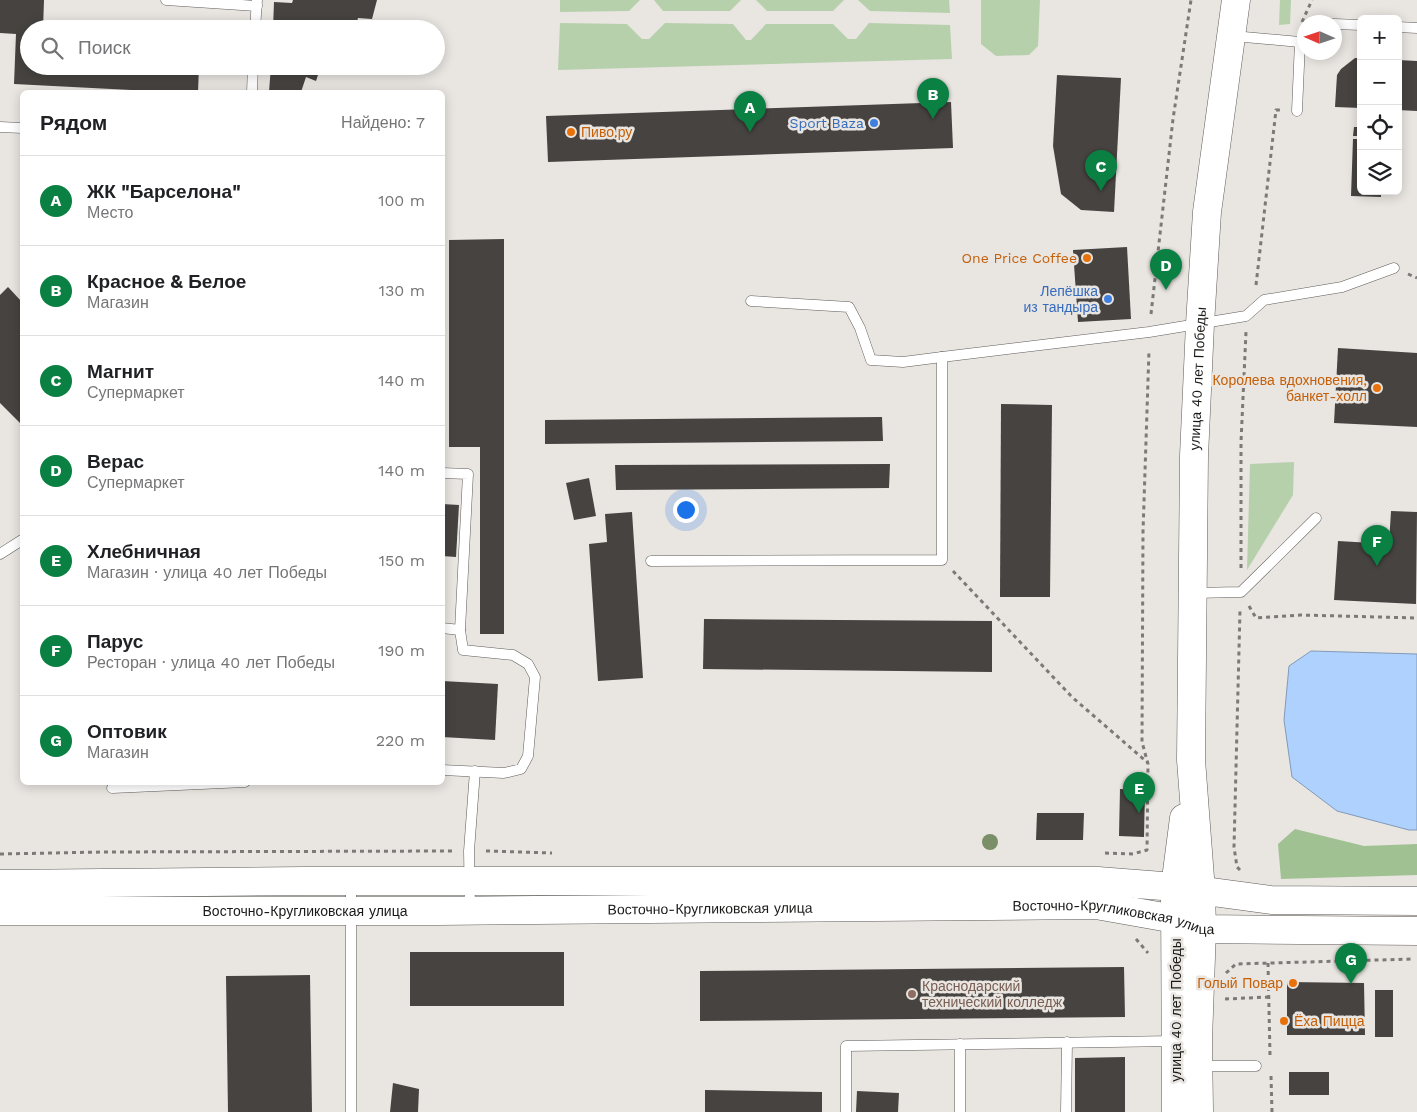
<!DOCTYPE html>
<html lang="ru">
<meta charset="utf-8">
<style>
body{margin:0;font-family:"Work Sans",sans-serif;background:#f2f2f2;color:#202124}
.controls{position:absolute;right:15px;top:15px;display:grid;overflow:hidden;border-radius:8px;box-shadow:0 2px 12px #0003}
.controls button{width:45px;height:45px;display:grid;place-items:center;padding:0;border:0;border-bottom:1px solid #e0e0e0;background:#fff;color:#202124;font:25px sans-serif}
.compass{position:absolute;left:1297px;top:15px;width:45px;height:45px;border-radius:50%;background:#fff;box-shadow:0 2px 12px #0003;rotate:273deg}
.you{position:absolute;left:685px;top:509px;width:18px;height:18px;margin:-12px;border:4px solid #fff;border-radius:50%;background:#1a73e8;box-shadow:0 0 0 8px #1a73e833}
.badge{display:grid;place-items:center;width:32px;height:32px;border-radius:50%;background:#0b8043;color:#fff;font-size:16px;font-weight:700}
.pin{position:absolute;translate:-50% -41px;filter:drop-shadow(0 1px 2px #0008)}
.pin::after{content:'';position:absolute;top:26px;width:18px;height:15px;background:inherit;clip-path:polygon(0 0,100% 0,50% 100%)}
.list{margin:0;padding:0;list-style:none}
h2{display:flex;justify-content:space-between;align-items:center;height:65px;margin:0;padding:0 20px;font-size:21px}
h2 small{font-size:16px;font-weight:400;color:#757577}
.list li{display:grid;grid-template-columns:32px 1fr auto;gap:15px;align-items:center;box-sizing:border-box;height:90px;padding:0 20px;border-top:1px solid #e0e0e0}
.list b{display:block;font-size:19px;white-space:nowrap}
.list p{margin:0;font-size:16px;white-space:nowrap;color:#757577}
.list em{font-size:16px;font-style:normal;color:#757577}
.icon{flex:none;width:28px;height:28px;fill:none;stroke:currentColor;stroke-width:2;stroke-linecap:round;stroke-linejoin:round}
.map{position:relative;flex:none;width:1417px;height:1112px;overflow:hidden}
.search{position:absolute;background:#fff;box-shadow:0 2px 12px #0003;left:20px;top:20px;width:425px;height:55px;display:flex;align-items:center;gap:12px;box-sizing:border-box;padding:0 18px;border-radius:28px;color:#757577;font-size:19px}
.panel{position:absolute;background:#fff;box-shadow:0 2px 12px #0003;left:20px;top:90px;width:425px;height:695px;border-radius:8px}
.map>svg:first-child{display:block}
</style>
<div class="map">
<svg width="1417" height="1112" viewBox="0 0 1417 1112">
<rect width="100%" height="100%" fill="#e9e5e1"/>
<g fill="#b7d0ac">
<polygon points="560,0 640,0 629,11 560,12"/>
<polygon points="654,0 741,0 730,11 663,11"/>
<polygon points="756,0 844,0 833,11 767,11"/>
<polygon points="858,0 949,0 950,13 870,11"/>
<polygon points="981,0 1040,0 1038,46 1029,55 996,56 981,44"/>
<polygon points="1280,0 1291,0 1290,24 1279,25"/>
<polygon points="560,23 627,24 642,39 649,39 665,23 733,24 746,40 751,40 766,24 833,24 848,39 856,39 869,23 950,25 952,59 558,70"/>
<polygon points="1294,462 1293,495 1247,570 1250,464"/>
</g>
<polygon fill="#a0c192" points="1295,829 1364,846 1417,844 1417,875 1281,879 1278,844"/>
<polygon fill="#aed1fe" stroke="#829ab9" points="1311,651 1417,654 1417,830 1409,830 1337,811 1292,777 1284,720 1289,666"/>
<g fill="#464340">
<polygon points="0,0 44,0 43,29 29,29 29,66 199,66 198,92 170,92 14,84 16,34 0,33"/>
<polygon points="293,0 377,0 372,19 358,18 355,29 273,29 274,2 292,3"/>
<polygon points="1355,58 1361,58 1361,108 1335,107 1337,75 1341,69"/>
<polygon points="1398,60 1417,61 1417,111 1398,110"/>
<polygon points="271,66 321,66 316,81 306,77 301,92 269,92"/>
<polygon points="1057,75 1121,78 1114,212 1081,210 1061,194 1053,146"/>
<polygon points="951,102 953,148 548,162 546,116"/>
<polygon points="1354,127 1361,127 1361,136 1353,136"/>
<polygon points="1353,139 1361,139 1361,191 1381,191 1381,197 1351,196"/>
<polygon points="504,239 504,634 480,634 480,447 449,447 449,240"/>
<polygon points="1127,247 1131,319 1078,322 1073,250"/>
<polygon points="8,287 22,302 22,425 0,403 0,295"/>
<polygon points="1338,348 1417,353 1417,427 1334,423"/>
<polygon points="1001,404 1052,405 1050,597 1000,597"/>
<polygon points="882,417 883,441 545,444 545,420"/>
<polygon points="890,464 889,488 616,490 615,465"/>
<polygon points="589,478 596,516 574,520 566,483"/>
<polygon points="442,504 459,505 456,557 442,556"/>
<polygon points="1391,511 1417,512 1416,604 1334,600 1338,541 1389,544"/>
<polygon points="632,512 643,678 598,681 589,544 607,542 605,514"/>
<polygon points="704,619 992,621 992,672 703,669"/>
<polygon points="442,681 498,684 495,740 442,737"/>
<polygon points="1120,789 1145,790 1144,837 1119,836"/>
<polygon points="1037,813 1084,813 1083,840 1036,840"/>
<rect x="410" y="952" width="154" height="54"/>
<polygon points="1124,967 1125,1017 700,1021 700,971"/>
<polygon points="310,975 312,1112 228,1112 226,976"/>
<polygon points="1287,982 1364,983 1365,1035 1287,1035"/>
<rect x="1375" y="990" width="18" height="47"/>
<polygon points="1125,1057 1125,1112 1075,1112 1075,1058"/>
<rect x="1289" y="1072" width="40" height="23"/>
<polygon points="393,1083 419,1089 418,1112 390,1112"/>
<polygon points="705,1090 822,1092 822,1112 705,1112"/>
<polygon points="857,1091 899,1093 898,1112 856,1112"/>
</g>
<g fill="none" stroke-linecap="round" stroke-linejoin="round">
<defs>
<g id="lane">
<polyline points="166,0 257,6"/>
<polyline points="1334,24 1361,25"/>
<polyline points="1398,27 1417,28"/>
<polyline points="255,29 257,0"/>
<polyline points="1233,36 1300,42"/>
<polyline points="252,92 253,66"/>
<polyline points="1297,111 1300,42 1304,38"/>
<polyline points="0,127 22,128"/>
<polyline points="751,301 849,307 860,328 871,360 903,362 942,357"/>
<polyline points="442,473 468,474 460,630 463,650 513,655 528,664 535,677 528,756 521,769 504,773 442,770"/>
<polyline points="0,554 22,540"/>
<polyline points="651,561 942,560 942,357 1149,332 1246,316 1264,300 1342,287 1394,268"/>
<polyline points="1193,593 1241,592 1316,518"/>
<polyline points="442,628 460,630"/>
<polyline points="112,788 245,782"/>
<polyline points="351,883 351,1112"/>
<polyline points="470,910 469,851 475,771"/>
<polyline points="960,1044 960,1112"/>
<polyline points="1199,1066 1256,1066"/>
<polyline points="846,1112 846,1046 1174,1041"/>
<polyline points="1066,1112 1067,1042"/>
</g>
<g id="secondary">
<polyline points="0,884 304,881 1098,881 1175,887 1271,900 1417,901"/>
<path id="s1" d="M0,911H439L1096,905L1175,919L1202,929L1417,931"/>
<polyline points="1176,1112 1175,887 1184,818"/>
<path id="s2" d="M1199,1112L1198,1040L1202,929L1201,891L1191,760L1194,456L1200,324L1207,212L1236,0"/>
</g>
</defs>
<use href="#lane" stroke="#5f5c59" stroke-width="11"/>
<use href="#secondary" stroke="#5f5c59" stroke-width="29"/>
<g stroke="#7c7a77" stroke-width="3" stroke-dasharray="4 4" stroke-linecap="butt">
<polyline points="1302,22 1312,0"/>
<polyline points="1408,274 1417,278"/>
<polyline points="1256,285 1276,110 1280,110"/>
<polyline points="1151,314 1173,119 1191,0"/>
<polyline points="1241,568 1241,442 1246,332"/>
<polyline points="953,571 1072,697 1148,763"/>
<polyline points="1249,606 1256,618 1301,615 1417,618"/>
<polyline points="486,851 552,853"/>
<polyline points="1105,853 1133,854 1147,850 1148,764 1142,742 1143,532 1149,350"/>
<polyline points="0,854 103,852 452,851"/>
<polyline points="1240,870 1237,867 1234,847 1240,610"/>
<polyline points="1136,939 1148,953"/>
<polyline points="1268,963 1270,1055"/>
<polyline points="1226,973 1236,964 1414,959"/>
<polyline points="1225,999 1269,997"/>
<polyline points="1271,1076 1272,1112"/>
</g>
<use href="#lane" stroke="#fff" stroke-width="10"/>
<use href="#secondary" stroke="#fff" stroke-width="28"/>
</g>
<circle fill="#7a8e67" cx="990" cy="842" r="8"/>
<g fill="#3f7fe0" stroke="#e9e5e1" stroke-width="2">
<circle cx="874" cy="123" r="5"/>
<circle cx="1108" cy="299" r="5"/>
</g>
<g fill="#e8710a" stroke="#e9e5e1" stroke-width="2">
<circle cx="571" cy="132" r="5"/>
<circle cx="1087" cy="258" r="5"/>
<circle cx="1377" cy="388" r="5"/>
<circle cx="1293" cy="983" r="5"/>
<circle cx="1284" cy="1021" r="5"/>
</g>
<circle fill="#8d6e63" stroke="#e9e5e1" stroke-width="2" cx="912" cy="994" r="5"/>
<g text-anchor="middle" stroke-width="5" stroke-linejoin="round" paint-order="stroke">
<g font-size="14" fill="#366cbe" stroke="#e9e5e1" text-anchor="end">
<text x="864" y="128">Sport Baza</text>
<text x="1098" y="296">Лепёшка<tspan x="1098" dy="16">из тандыра</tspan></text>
</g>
<g font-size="14" fill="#c56008" stroke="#e9e5e1" text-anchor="end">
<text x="581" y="137" text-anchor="start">Пиво.ру</text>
<text x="1077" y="263">One Price Coffee</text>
<text x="1367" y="385">Королева вдохновения,<tspan x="1367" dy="16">банкет-холл</tspan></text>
<text x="1283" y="988">Голый Повар</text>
<text x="1294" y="1026" text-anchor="start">Ёха Пицца</text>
</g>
<g font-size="14" fill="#1a1918" stroke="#e9e5e1">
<text dy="5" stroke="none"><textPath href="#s2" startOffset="734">улица 40 лет Победы</textPath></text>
<text dy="5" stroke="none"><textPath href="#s1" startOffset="710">Восточно-Кругликовская улица</textPath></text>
<text dy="5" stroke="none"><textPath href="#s1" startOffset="305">Восточно-Кругликовская улица</textPath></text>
<text dy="5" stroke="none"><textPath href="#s1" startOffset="1115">Восточно-Кругликовская улица</textPath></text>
<text transform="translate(1176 1010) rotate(-90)" y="5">улица 40 лет Победы</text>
</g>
<g font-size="14" fill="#785e54" stroke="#e9e5e1" text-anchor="start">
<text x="922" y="991">Краснодарский<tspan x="922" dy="16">технический колледж</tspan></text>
</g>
</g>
</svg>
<div class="controls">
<button>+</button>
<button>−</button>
<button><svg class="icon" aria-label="locate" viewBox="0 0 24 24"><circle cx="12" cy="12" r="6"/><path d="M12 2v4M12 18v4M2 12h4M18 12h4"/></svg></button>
<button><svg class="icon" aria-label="layers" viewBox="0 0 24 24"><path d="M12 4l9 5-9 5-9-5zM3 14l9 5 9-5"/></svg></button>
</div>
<svg class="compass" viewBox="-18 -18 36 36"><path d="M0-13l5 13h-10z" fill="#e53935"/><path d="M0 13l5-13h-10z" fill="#757577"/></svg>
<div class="you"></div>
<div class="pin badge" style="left:750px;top:132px">A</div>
<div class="pin badge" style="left:933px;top:119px">B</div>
<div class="pin badge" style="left:1101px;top:191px">C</div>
<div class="pin badge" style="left:1166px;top:290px">D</div>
<div class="pin badge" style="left:1139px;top:813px">E</div>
<div class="pin badge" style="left:1377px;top:566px">F</div>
<div class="pin badge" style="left:1351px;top:984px">G</div>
<div class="search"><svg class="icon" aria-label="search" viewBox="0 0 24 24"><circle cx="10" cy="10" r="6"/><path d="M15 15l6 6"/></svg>Поиск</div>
<section class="panel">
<h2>Рядом<small>Найдено: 7</small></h2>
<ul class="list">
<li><span class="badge">A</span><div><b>ЖК &quot;Барселона&quot;</b><p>Место</p></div><em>100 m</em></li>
<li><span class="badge">B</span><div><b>Красное &amp; Белое</b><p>Магазин</p></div><em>130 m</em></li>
<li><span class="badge">C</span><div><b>Магнит</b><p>Супермаркет</p></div><em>140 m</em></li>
<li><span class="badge">D</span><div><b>Верас</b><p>Супермаркет</p></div><em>140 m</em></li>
<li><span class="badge">E</span><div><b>Хлебничная</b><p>Магазин · улица 40 лет Победы</p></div><em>150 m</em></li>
<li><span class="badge">F</span><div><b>Парус</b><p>Ресторан · улица 40 лет Победы</p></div><em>190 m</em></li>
<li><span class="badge">G</span><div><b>Оптовик</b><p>Магазин</p></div><em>220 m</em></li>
</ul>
</section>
</div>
